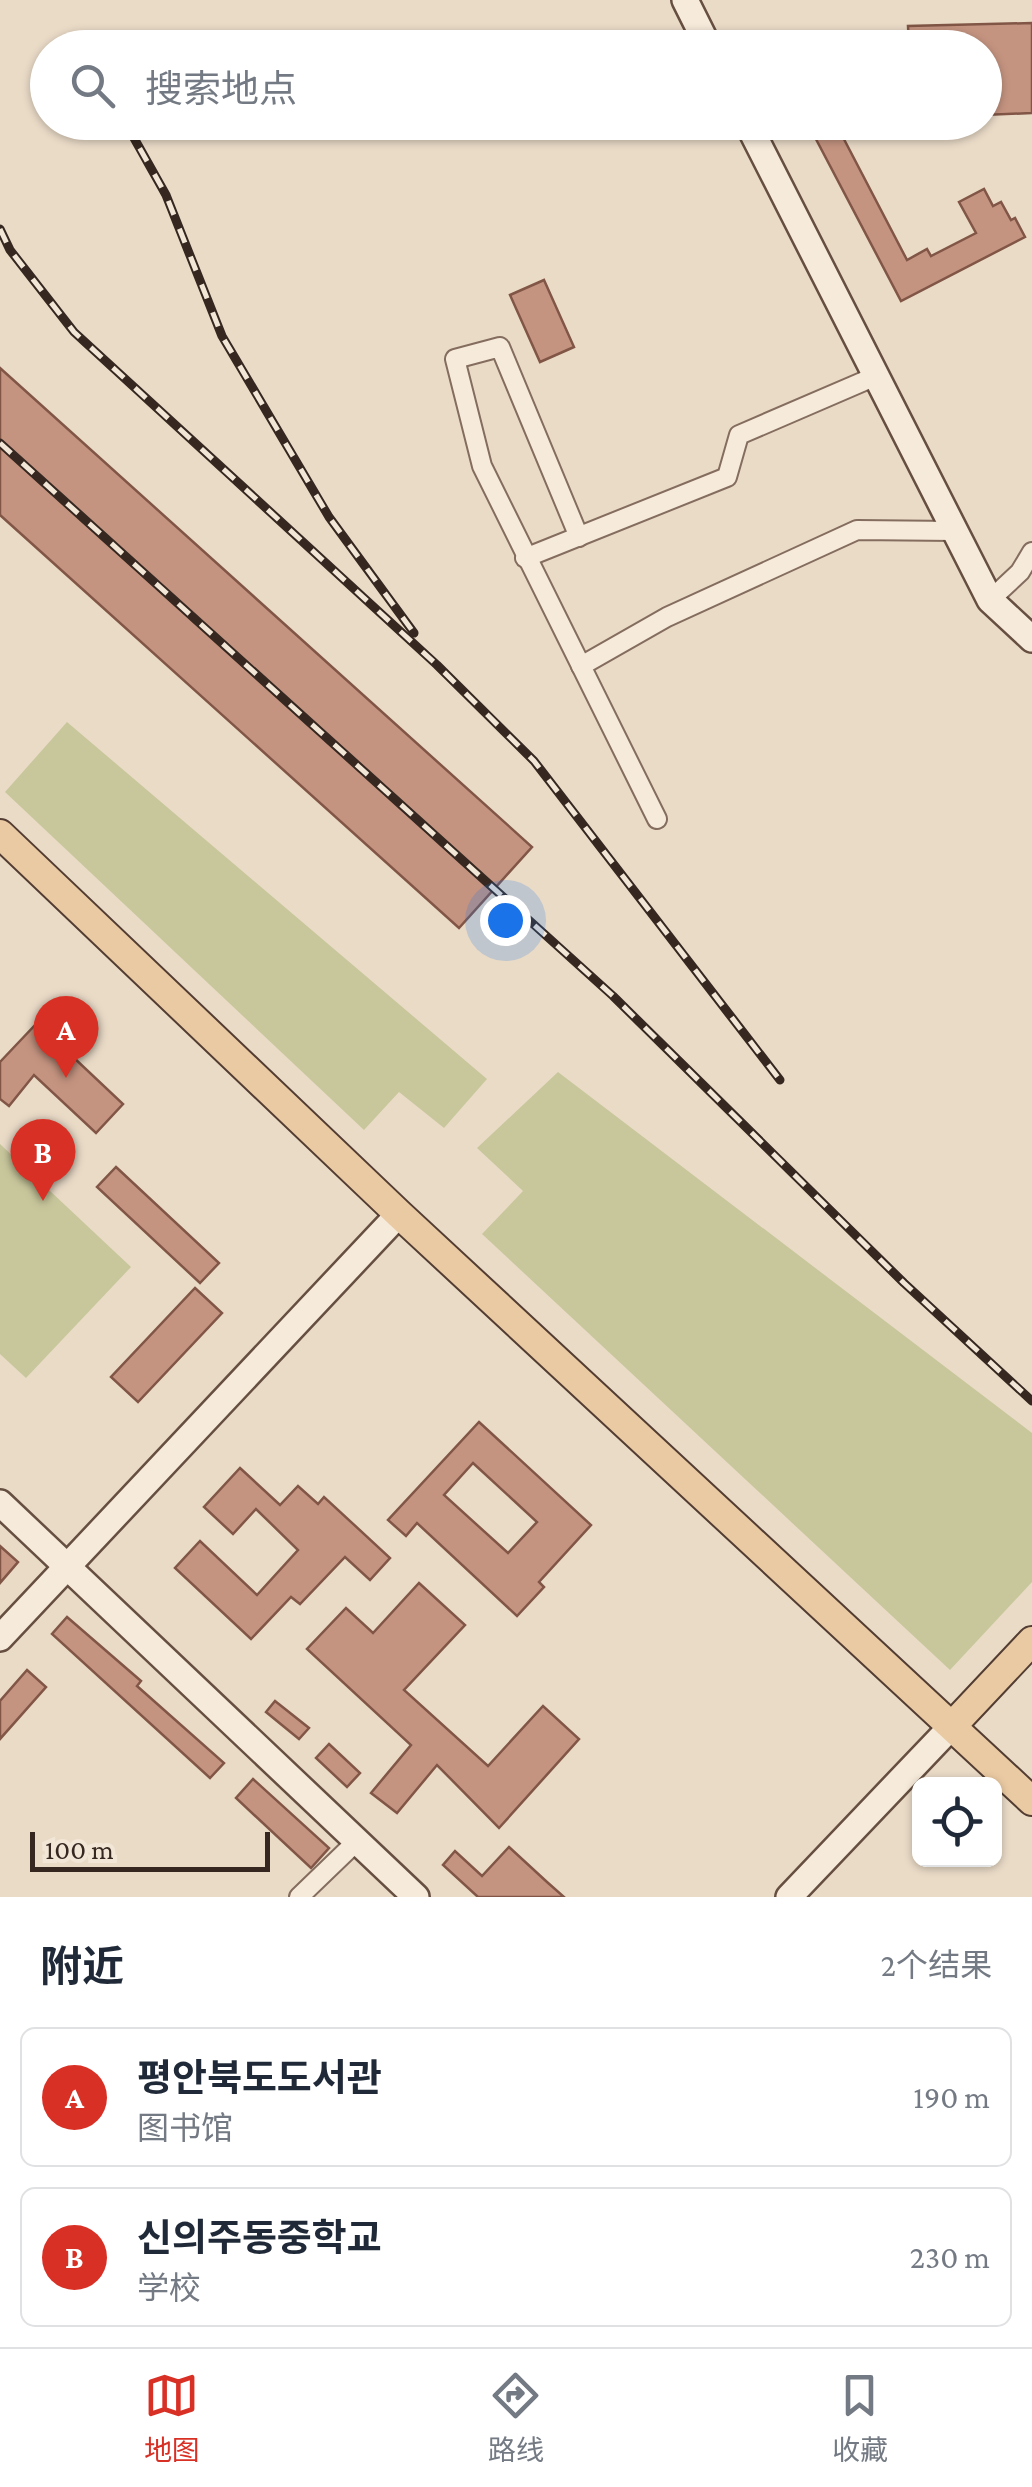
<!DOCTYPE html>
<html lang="zh">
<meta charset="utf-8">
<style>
body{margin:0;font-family:"Crimson Pro","Noto Sans SC","Noto Sans KR",serif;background:#f6f6f7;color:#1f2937}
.controls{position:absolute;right:30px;bottom:30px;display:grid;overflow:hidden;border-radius:15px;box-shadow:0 2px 8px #0004}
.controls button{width:90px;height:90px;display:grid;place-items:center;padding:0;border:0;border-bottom:2px solid #e0e1e3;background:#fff;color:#1f2937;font:50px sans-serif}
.scale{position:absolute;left:30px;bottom:25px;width:240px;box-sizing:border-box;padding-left:10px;border:5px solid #362820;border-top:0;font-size:28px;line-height:35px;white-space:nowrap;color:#362820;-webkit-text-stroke:8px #f2e6d6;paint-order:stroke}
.you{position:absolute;left:505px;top:920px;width:35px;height:35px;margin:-25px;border:8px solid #fff;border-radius:50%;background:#1a73e8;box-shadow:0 0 0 15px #1a73e833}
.badge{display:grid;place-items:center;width:65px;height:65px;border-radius:50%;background:#d93025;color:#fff;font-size:32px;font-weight:700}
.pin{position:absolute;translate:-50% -82px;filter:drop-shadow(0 2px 5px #0008)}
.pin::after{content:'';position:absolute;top:52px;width:35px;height:30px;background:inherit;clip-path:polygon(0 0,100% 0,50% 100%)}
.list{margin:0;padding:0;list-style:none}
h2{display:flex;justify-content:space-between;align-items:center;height:130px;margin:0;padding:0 40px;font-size:42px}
h2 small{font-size:32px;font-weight:400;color:#747a83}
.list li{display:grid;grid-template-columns:65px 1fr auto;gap:30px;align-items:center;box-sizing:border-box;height:140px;margin:0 20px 20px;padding:0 20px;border:2px solid #e0e1e3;border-radius:15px}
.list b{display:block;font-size:38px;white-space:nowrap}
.list p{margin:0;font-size:32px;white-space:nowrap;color:#747a83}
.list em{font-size:32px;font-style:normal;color:#747a83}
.icon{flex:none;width:55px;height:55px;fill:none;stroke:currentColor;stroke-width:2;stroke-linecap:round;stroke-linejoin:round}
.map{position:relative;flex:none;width:1032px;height:1897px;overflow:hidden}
.search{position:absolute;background:#fff;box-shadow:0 2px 8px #0004;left:30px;right:30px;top:30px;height:110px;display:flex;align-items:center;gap:25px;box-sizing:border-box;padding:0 35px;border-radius:55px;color:#747a83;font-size:38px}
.sheet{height:450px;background:#fff}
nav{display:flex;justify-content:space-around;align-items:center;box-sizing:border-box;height:140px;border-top:2px solid #e0e1e3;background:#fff;font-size:28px;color:#747a83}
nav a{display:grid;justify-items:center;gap:5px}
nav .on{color:#d93025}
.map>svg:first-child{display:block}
</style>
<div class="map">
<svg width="1032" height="1897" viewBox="0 0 1032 1897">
<rect width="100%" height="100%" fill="#eadbc7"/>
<g fill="#c8c79c">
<polygon points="67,722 487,1079 444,1128 399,1092 364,1130 5,792"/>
<polygon points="558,1072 1032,1433 1032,1582 950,1670 482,1234 523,1191 477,1148"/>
<polygon points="0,1144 131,1267 26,1378 0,1354"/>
</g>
<g fill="#c59481" stroke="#815646" stroke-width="2.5" fill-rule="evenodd">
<polygon points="1032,23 1032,113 984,115 984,48 909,48 908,26"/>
<polygon points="807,122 835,122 907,260 927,249 931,256 976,233 959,202 984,189 993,206 1001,202 1011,220 1015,218 1025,237 901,301"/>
<polygon points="544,280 574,347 540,362 510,295"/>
<polygon points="0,368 532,847 459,928 0,515"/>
<polygon points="37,1023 123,1104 96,1133 34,1075 9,1106 0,1099 0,1062"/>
<polygon points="116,1167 219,1263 200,1283 97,1187"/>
<polygon points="195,1288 222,1313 138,1402 111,1377"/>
<path d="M479,1422L591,1525L539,1582L544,1587L517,1616L417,1523L406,1536L388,1520ZM473,1463L537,1522L508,1553L444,1495Z"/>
<polygon points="240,1468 280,1505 298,1486 318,1504 324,1497 390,1558 370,1580 345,1557 300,1604 291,1597 251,1639 175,1568 200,1541 257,1595 298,1550 256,1509 233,1534 204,1507"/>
<polygon points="0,1546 18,1562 0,1583"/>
<polygon points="419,1583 465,1625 404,1690 488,1766 543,1706 579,1739 499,1828 437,1765 397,1813 371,1793 411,1745 307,1649 346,1608 373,1633"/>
<polygon points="67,1617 141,1681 137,1686 224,1763 210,1778 52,1634"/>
<polygon points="27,1670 46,1687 0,1739 0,1701"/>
<polygon points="275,1701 309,1728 299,1739 266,1712"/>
<polygon points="329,1744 360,1773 347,1787 316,1758"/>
<polygon points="253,1779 329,1848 311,1868 236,1798"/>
<polygon points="509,1847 547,1882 564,1897 478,1897 443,1865 455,1851 482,1876"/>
</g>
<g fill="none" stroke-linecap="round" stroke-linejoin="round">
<defs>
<g id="street">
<polyline points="579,537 500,347 455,359 482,466 657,819"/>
<polyline points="525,558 727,477 739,435 876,376"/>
<polyline points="990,600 1020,572 1032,552"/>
<polyline points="581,666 667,617 857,530 954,531"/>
<polyline points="299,1897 355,1843"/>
</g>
<g id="secondary">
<polyline points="685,0 709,48"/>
<polyline points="747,122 990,600 1032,639"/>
<polyline points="0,1503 416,1897"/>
<polyline points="0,1638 399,1214"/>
<polyline points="789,1897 952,1726"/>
</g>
<g id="primary">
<polyline points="0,834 399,1214 1032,1801"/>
<polyline points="952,1726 1032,1641"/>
</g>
</defs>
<use href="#street" stroke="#846d5e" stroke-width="22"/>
<use href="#secondary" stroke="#664f41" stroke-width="30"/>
<use href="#primary" stroke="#533d32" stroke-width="32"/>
<use href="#street" stroke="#f6eada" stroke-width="18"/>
<use href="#secondary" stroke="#f6eada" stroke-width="25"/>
<use href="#primary" stroke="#eacaa3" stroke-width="28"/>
<defs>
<g id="rail">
<polyline points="125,122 166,195 222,336 329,517 414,633"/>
<polyline points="0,229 10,250 74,332 437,665 534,761 780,1080"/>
<polyline points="0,443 613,996 904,1283 1032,1401"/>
</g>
</defs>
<use href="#rail" stroke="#362820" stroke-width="9"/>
<use href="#rail" stroke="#f2e6d6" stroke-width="5" stroke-dasharray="15" stroke-linecap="butt"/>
</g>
</svg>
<div class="controls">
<button><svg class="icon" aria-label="locate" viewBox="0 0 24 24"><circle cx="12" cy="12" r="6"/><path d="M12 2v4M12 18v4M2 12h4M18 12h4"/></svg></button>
</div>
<div class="scale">100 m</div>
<div class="you"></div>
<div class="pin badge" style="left:66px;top:1078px">A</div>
<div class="pin badge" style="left:43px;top:1201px">B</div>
<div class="search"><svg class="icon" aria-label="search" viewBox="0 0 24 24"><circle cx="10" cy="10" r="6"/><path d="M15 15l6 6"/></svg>搜索地点</div>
</div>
<section class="sheet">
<h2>附近<small>2个结果</small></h2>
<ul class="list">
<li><span class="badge">A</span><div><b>평안북도도서관</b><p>图书馆</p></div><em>190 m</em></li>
<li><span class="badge">B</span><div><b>신의주동중학교</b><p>学校</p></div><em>230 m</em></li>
</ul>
</section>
<nav>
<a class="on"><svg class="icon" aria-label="map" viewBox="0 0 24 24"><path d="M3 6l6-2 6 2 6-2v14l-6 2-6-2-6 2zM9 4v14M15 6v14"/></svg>地图</a>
<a><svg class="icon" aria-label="directions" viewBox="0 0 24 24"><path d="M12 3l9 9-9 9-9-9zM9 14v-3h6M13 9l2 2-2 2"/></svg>路线</a>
<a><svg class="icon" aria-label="saved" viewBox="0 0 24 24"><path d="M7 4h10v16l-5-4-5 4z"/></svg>收藏</a>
</nav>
